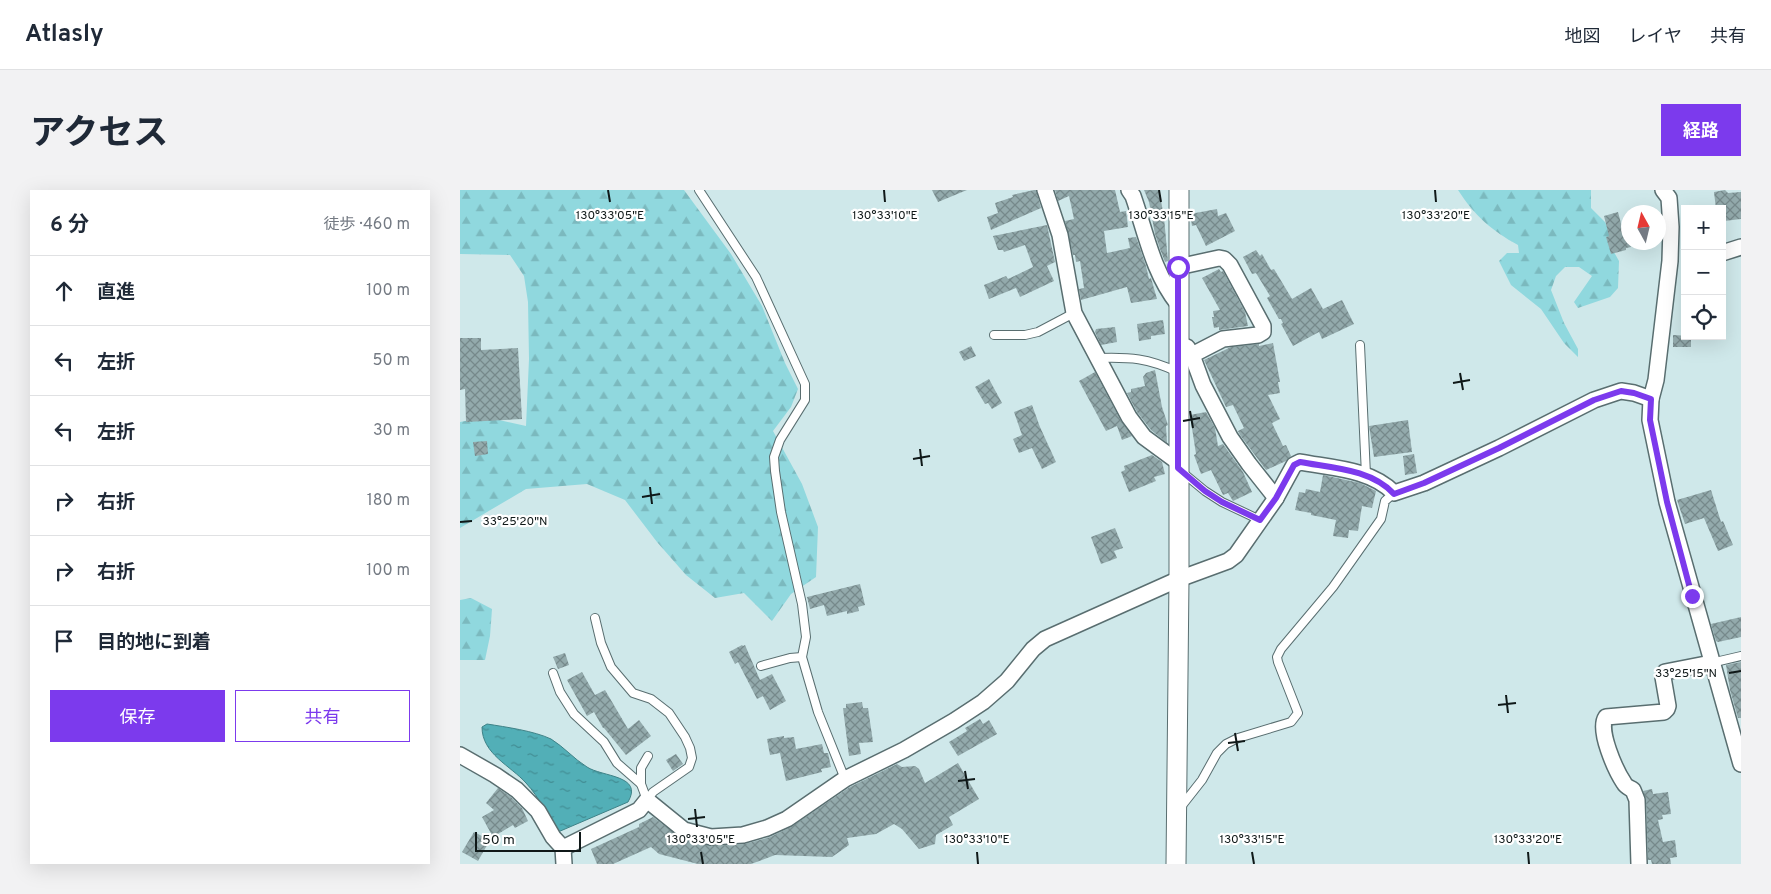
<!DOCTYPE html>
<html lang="ja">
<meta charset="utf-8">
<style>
body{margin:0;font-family:Overpass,"Noto Sans JP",sans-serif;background:#f2f2f3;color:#1f2937}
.controls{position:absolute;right:15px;top:15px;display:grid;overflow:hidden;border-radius:0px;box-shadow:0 5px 20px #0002}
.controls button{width:45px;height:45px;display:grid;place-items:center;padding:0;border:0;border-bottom:1px solid #e0e1e3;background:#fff;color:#1f2937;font:25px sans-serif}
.compass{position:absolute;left:1161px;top:15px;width:45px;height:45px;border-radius:50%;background:#fff;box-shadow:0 5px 20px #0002;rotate:352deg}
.scale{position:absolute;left:15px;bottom:12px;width:106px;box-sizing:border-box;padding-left:5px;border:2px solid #0f1818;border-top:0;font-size:14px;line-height:18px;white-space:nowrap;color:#0f1818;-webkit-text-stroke:4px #fff;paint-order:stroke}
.stop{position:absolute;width:15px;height:15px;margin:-11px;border:4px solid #7c3aed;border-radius:50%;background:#fff}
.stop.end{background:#7c3aed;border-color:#fff;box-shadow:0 1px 5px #0008}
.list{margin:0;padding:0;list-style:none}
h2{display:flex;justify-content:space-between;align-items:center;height:65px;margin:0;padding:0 20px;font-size:21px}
h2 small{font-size:16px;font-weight:400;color:#747a83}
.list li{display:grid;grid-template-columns:32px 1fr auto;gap:15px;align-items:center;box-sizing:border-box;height:70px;padding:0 20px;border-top:1px solid #e0e1e3}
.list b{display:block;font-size:19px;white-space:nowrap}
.list em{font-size:16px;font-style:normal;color:#747a83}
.actions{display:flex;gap:10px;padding:15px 20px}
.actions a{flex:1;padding:11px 0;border:1px solid #7c3aed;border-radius:0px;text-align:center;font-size:18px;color:#7c3aed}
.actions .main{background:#7c3aed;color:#fff}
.icon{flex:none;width:28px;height:28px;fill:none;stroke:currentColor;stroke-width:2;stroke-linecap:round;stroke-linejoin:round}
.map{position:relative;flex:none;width:1281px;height:674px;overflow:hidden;border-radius:0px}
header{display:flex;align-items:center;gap:30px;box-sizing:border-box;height:70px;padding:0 25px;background:#fff;border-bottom:1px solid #e0e1e3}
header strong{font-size:24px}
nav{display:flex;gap:28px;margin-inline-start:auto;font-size:18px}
.intro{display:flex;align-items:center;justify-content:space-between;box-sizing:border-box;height:120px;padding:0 30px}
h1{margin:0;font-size:35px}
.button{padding:12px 22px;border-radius:0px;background:#7c3aed;color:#fff;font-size:18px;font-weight:700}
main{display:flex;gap:30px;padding:0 30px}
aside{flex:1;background:#fff;border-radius:0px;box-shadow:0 5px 20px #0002}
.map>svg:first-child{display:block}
</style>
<header>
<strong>Atlasly</strong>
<nav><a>地図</a><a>レイヤ</a><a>共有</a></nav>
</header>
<div class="intro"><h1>アクセス</h1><a class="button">経路</a></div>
<main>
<aside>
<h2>6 分<small>徒歩 · 460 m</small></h2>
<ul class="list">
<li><svg class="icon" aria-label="ahead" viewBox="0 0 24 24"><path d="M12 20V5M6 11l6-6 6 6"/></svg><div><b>直進</b></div><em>100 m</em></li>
<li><svg class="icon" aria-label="left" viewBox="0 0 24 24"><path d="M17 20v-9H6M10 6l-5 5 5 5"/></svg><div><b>左折</b></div><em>50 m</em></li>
<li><svg class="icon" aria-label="left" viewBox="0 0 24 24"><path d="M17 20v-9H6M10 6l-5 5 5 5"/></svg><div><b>左折</b></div><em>30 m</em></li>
<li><svg class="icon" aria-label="right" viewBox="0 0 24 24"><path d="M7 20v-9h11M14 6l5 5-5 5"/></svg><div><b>右折</b></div><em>180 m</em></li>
<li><svg class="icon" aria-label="right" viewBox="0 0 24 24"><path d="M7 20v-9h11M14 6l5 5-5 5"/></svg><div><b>右折</b></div><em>100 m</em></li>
<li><svg class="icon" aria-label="arrive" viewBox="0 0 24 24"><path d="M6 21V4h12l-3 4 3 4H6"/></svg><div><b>目的地に到着</b></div></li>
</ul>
<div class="actions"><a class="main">保存</a><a>共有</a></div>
</aside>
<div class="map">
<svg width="1281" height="674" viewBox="0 0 1281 674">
<defs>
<pattern id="forest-firs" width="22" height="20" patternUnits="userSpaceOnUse" patternTransform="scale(1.25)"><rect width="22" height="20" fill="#90d8de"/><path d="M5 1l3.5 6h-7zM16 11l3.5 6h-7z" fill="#7bb9be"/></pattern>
<pattern id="water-ripples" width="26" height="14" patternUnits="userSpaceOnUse" patternTransform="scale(1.25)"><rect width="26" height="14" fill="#52afb7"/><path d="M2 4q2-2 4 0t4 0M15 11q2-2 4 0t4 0" fill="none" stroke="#428d94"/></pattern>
<pattern id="building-cross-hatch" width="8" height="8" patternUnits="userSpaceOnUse" patternTransform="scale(1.25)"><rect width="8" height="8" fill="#93aaac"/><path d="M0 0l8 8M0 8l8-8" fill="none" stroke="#76898b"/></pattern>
</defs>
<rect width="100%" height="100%" fill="#cfe8ea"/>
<g fill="url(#forest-firs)">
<polygon points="0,0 224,0 271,64 302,116 325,173 338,199 331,217 313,241 342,294 358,337 356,387 331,404 312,431 284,403 255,408 226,385 197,352 165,310 127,294 66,299 0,338 0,232 26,227 66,236 69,169 68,112 64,86 50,65 0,64"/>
<path d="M998,0H1131V18L1145,32L1150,42V55L1159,71L1158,98L1150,107L1118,118L1114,112L1132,86L1119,77H1105L1096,86L1091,100L1104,133L1118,159V167L1104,153L1081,119L1051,95L1039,71L1047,63H1059L1058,55C1032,41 1014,25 998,0Z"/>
<polygon points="11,408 32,419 30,446 25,470 0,470 0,410"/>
</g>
<path fill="url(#water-ripples)" stroke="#3e8287" d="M27,534C46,537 74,541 91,549C104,557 114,569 127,577C142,587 184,585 168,612L98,642C88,626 79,607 66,593C51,576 22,564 22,537Z"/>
<g fill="url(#building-cross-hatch)">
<polygon points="472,0 507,0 478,12"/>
<polygon points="574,0 576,0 581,18 531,40 527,27 538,23 535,13 553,7 552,5"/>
<polygon points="595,0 655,0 660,22 666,21 668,37 644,41 647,63 670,58 668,48 676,47 686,76 689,89 691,88 697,109 671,113 667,97 621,110 619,99 624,98 620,71 616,72 615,65 613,65 605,31 614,29 609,6 598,11"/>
<polygon points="684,0 699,0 704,27 708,71 705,72 700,59 695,44 689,12"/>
<polygon points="1265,0 1268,3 1281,2 1281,29 1264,31 1264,27 1262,28 1262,19 1256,19 1254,2"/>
<polygon points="757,19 758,26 766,23 775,41 746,56 736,35 732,36 730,24"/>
<polygon points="1158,22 1163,41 1166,40 1171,57 1166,58 1166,60 1151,64 1146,47 1149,46 1144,26"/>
<polygon points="587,35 595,72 587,76 594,91 560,107 556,98 529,109 524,95 546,86 548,89 573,77 565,55 544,62 543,60 538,60 533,46"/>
<polygon points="796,60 800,66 802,64 811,80 814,79 832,109 851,98 863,119 882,110 894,134 862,149 859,142 833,156 821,134 823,133 821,129 819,129 807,108 810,106 796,83 792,84 783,67"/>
<polygon points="759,79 761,82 763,81 785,122 788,136 759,140 759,137 754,138 752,127 754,127 753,121 760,120 742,88"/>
<polygon points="703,130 705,144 691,146 691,149 679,151 677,134"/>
<polygon points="655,137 657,152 641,155 635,142 636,139"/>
<polygon points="1213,145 1231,146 1231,157 1213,157"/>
<polygon points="0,148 21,148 21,160 58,158 62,229 6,232 5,199 0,200"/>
<polygon points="813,153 820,192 818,192 820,203 808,205 820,229 812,233 823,256 826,255 831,266 826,271 806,280 780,245 778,241 784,238 773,215 766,217 744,170 771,157 799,154 799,156"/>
<polygon points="511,156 516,166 504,171 499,162"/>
<polygon points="695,180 702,217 708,235 706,236 707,253 691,240 677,222 667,203 671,202 671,199 685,196 683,187 686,183"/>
<polygon points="635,182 661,231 672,246 662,250 657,236 646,241 619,191"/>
<polygon points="529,189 542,213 532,219 528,213 525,214 515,197"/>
<polygon points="572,215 580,237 596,272 582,279 572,258 559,263 553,249 562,245 554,222"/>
<polygon points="746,222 755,238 758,256 763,254 783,282 792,302 773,311 768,303 763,305 751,280 741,284 734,265 736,264 730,225"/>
<polygon points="948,230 952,262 914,267 909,236"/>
<polygon points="27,251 28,264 15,266 13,252"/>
<polygon points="954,264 957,283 945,285 943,266"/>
<polygon points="692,265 702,272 705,284 694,287 696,291 669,302 661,282 665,280 664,276"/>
<polygon points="863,285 900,293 916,301 912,318 902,316 898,341 889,340 888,348 873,346 876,330 851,325 851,323 835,320 839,302 845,303 846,299 860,302"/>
<polygon points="1251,300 1261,332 1263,331 1273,355 1258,361 1244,328 1225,334 1217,310"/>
<polygon points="655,338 663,358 654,361 657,368 641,374 631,347"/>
<polygon points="400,394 405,415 398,417 399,421 387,424 387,421 367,426 364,415 350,419 347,407"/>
<polygon points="1281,427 1281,447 1258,452 1256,451 1251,434"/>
<polygon points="282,455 283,456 285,455 300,490 312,484 326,511 310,520 303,506 297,509 278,472 275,474 269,462"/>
<polygon points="105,463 109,475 98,479 93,467"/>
<polygon points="1281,472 1281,528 1278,528 1270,500 1266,475"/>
<polygon points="122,482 135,505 145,500 168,539 179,530 191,546 166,565 144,538 143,538 134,522 127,526 107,490"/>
<polygon points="402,512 403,518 408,518 413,552 399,553 401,564 389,566 383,518 386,518 386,514"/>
<polygon points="520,529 523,534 529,530 537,544 498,566 489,552 507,541 505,538"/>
<polygon points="324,546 324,548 334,547 336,559 362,554 364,563 368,563 371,577 361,579 362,582 326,591 320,563 310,565 307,549"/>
<polygon points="216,564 223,574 213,581 206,570"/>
<polygon points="498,573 519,609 489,627 493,635 476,645 475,654 459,659 442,639 434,634 416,644 387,648 389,655 372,667 315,665 291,674 238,674 199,664 191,657 153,674 137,674 131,659 179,637 179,634 193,627 222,649 251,656 285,654 310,647 331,637 390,597 437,574 442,577 455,576 459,579 465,593"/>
<polygon points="38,598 51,607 62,618 68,631 55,638 53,635 33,647 22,627 34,620 26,613"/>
<polygon points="1192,599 1193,604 1208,602 1211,624 1202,625 1203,629 1198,630 1203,652 1215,650 1217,667 1210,668 1211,674 1192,674 1191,670 1188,670 1186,610 1183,601"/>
<polygon points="14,642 30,650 18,671 2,662"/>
</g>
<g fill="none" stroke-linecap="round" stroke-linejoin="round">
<defs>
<g id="service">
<polyline points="239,0 296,87 345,194 345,210 320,250 314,267 315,281 321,322 342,414 346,447 342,467 358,522 385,589"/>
<polyline points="534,145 565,145 578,142 614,123"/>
<polyline points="900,155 906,285"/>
<path d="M638,168C671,167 687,168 718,182"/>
<polyline points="722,282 745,301 762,312 800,330"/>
<polyline points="135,428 141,453 151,477 173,503 191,509 209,523 225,547 230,558 232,568 229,577 193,602 187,610"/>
<polyline points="1251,473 1281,466"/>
<polyline points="301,476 330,468 342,467"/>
<polyline points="93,483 100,502 114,524 144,552 157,573 181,594 187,610"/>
<polyline points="181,594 181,578 188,566"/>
<polyline points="720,618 742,590 757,563 766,554 778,548 831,532 838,523 818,472 817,467 821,459 873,397 921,329 925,311 934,303"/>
</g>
<g id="minor">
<polyline points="585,0 600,45 614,123 669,227 684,247 718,272"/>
<path d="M669,0L673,6C686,43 693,83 718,114"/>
<polyline points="1203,0 1209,8 1211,37 1210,71 1196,190 1191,209 1190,230 1207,312 1281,574"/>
<polyline points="1262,63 1281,57"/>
<polyline points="718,77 759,68 764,69 770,75 803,136 803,142 798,145 763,149 732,165"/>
<polyline points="727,157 732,165 743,195 770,247 789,274 816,308"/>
<polyline points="0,565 35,585 57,600 78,621 93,647 103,658 104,674"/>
<path d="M103,658L179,620L187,610L224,640L251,647L283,645L307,638L327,629L385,589L444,560L494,531L523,512L547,491L573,459L585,449L719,389L768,371L776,365L816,308L834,275L840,272C872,278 911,279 934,303L964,293L1039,258L1134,210L1161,201L1174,203L1191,209"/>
<path d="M1179,674L1177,610L1173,600C1170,598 1166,597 1164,593C1156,581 1137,540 1146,527L1204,522L1207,519L1208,516L1203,487L1205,482L1251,473"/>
</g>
<polyline id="tertiary" points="716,674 719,389 719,0"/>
</defs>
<use href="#service" stroke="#596e70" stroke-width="10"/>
<use href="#minor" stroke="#596e70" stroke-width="18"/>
<use href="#tertiary" stroke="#596e70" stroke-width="21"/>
<use href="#service" stroke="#fff" stroke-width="8"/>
<use href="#minor" stroke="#fff" stroke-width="15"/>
<use href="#tertiary" stroke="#fff" stroke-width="19"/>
</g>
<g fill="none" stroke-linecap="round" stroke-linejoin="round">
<path stroke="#7c3aed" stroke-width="6" d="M718,77V278L745,301L762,312L800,330L816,308L834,275L840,272C872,278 911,279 934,304L964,293L1039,258L1134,210L1161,201L1174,203L1191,209L1190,230L1207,312L1232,406"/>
</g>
<path fill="none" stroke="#0f1818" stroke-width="2" d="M148,0L150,12M424,0L425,12M699,0L701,12M975,0L976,12M1000,183L1003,200M993,193L1010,190M730,221L733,238M723,231L740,228M460,259L462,276M453,269L470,266M190,297L192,314M182,307L200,304M0,332L12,331M1269,483L1281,481M1046,505L1048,523M1038,515L1056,513M775,543L778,561M768,553L785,551M505,581L508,599M498,591L515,589M235,619L237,637M228,629L245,627M241,662L243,674M517,662L518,674M792,662L794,674M1068,662L1069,674"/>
<g font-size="12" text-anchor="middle" fill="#0f1818" stroke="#fff" stroke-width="4.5" stroke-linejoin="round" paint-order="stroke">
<text x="150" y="29">130°33'05"E</text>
<text x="425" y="29">130°33'10"E</text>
<text x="701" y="29">130°33'15"E</text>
<text x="976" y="29">130°33'20"E</text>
<text x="55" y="335">33°25'20"N</text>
<text x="1226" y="487">33°25'15"N</text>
<text x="241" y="653">130°33'05"E</text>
<text x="517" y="653">130°33'10"E</text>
<text x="792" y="653">130°33'15"E</text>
<text x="1068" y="653">130°33'20"E</text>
</g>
</svg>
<div class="controls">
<button>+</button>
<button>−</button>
<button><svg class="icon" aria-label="locate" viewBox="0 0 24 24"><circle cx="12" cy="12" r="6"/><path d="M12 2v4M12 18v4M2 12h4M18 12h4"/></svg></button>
</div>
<svg class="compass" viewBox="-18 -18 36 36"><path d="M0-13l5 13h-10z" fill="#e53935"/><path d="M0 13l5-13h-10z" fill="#747a83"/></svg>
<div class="scale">50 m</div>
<div class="stop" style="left:718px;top:77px"></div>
<div class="stop end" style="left:1232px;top:406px"></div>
</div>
</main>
